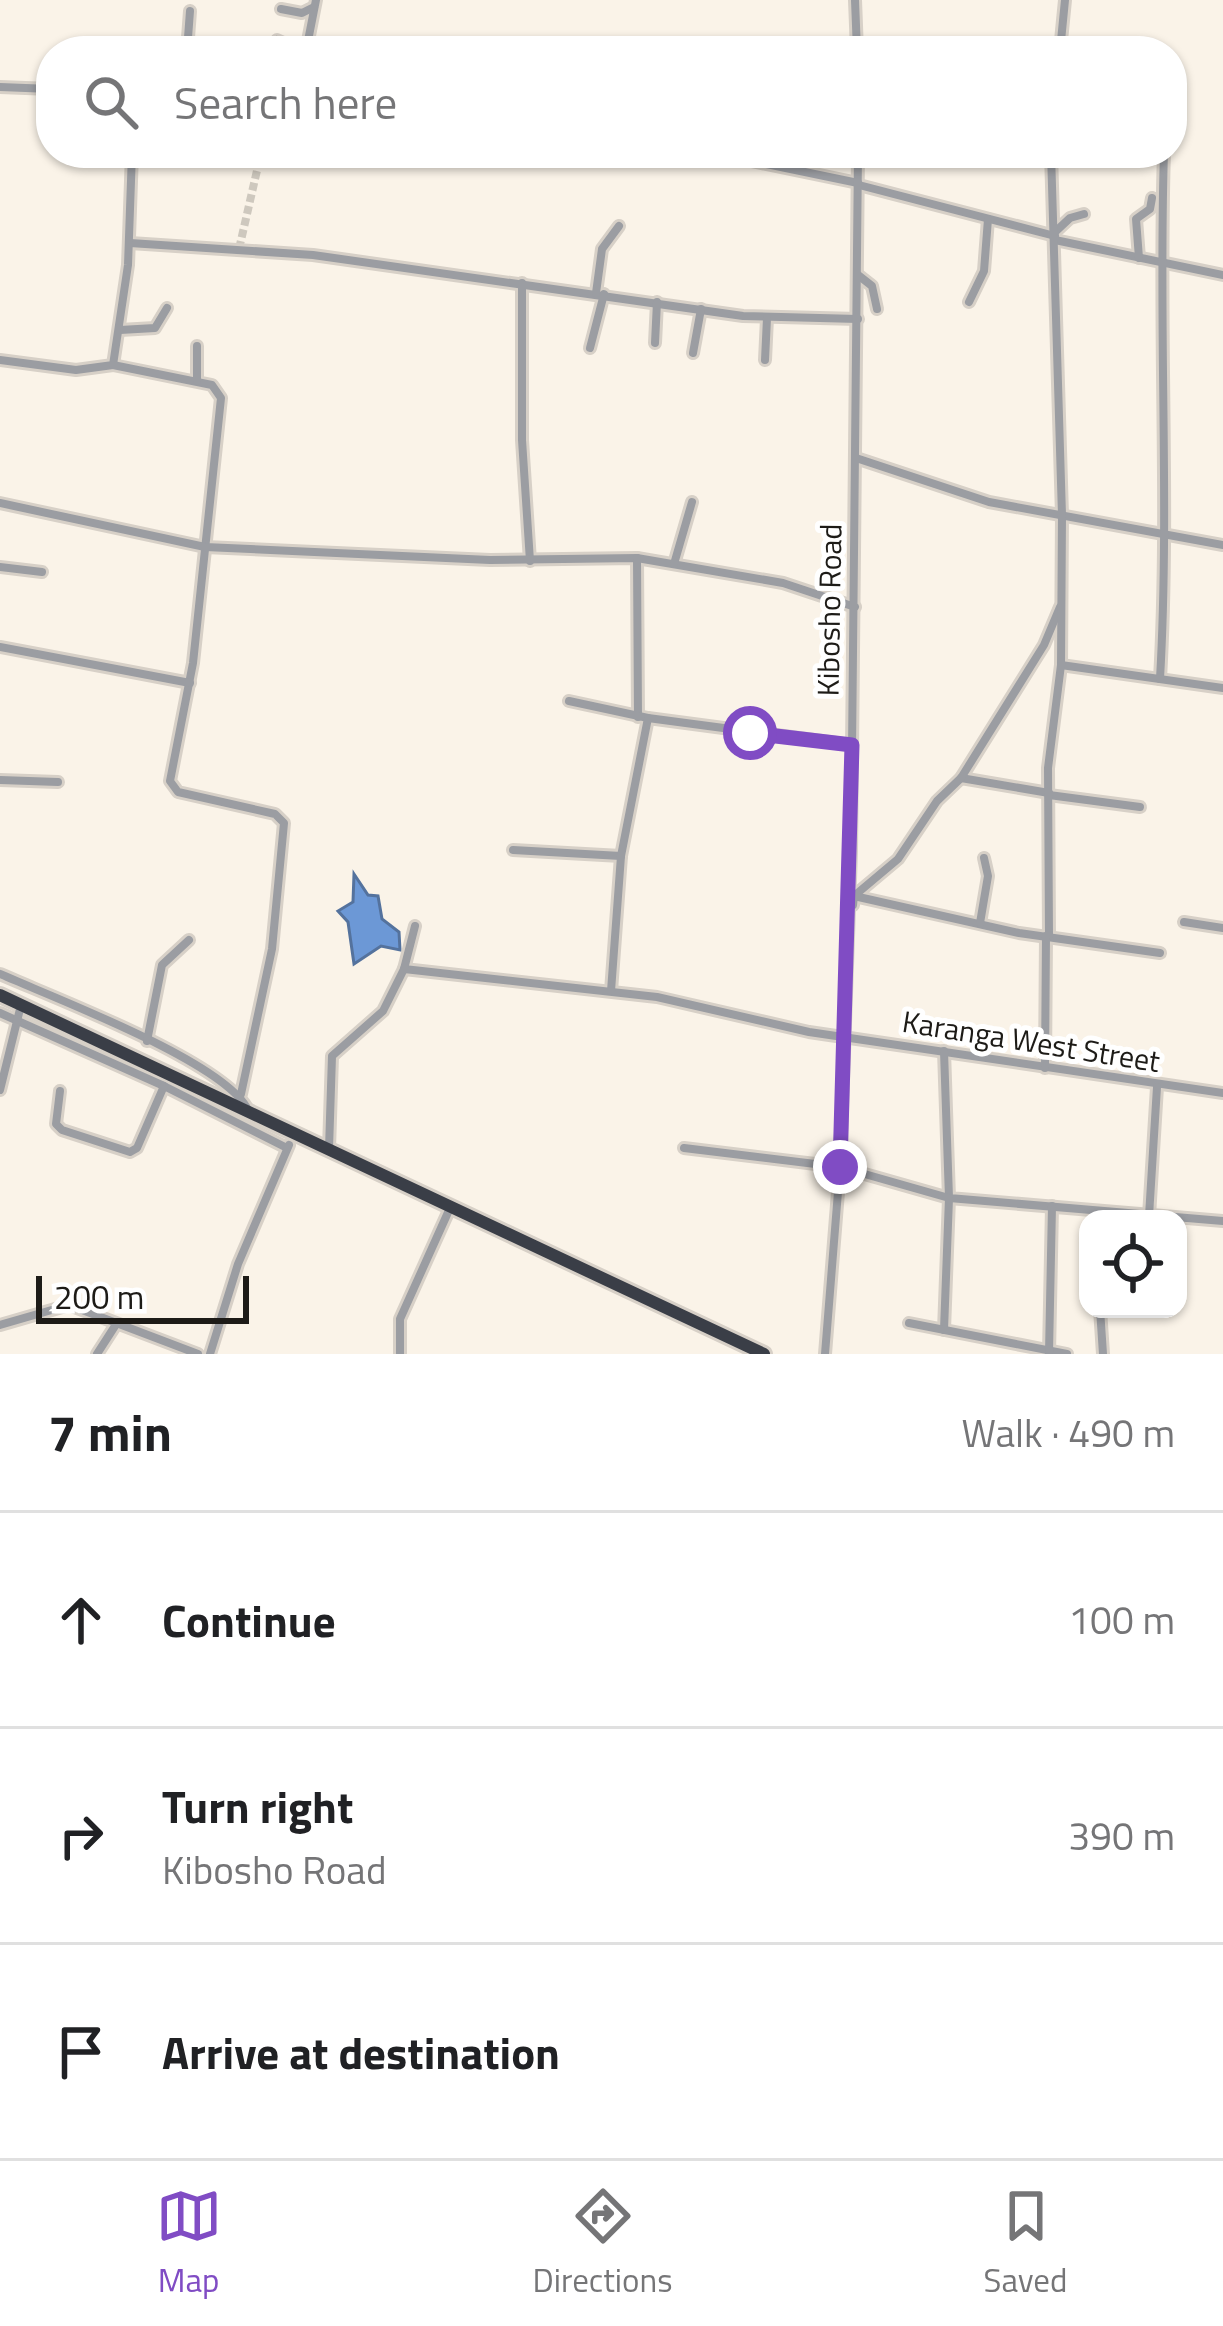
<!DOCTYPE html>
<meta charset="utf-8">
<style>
body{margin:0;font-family:"Titillium Web",sans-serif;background:#f2f2f2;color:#202124}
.controls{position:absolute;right:36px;bottom:36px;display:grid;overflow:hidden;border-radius:24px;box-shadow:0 3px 9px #0004}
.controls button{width:108px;height:108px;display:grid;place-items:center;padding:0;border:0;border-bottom:3px solid #e0e0e0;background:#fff;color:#202124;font:60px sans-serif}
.scale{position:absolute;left:36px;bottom:30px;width:213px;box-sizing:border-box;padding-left:12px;border:6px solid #1d1b17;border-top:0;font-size:33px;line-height:42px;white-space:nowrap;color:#1d1b17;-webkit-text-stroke:9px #fff;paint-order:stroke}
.stop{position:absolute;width:36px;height:36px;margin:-27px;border:9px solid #804cc4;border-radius:50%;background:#fff}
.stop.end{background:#804cc4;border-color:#fff;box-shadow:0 3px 12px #0008}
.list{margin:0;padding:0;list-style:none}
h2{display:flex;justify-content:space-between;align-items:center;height:156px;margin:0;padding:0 48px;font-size:51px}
h2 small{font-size:39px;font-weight:400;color:#757577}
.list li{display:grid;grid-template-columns:78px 1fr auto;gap:36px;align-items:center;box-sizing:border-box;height:216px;padding:0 48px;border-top:3px solid #e0e0e0}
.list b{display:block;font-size:45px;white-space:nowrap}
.list p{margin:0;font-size:39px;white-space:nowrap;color:#757577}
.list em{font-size:39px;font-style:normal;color:#757577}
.icon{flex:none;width:66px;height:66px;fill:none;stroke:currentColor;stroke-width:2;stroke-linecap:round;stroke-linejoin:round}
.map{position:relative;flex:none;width:1223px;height:1354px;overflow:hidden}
.search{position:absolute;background:#fff;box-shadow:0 3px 9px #0004;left:36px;right:36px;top:36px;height:132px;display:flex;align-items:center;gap:30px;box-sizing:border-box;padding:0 42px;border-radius:48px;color:#757577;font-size:45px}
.sheet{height:804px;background:#fff}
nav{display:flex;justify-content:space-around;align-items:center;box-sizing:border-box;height:168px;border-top:3px solid #e0e0e0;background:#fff;font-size:33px;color:#757577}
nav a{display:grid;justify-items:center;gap:6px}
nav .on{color:#804cc4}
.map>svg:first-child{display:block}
</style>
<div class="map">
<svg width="1223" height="1354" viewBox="0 0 1223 1354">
<rect width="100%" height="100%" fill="#faf3e8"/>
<polygon fill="#6c98d6" stroke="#54729d" stroke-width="3" points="354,874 368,895 378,896 382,919 399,932 400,950 381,946 354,964 348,922 338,911 353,902"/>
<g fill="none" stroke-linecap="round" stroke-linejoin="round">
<polyline stroke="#cec8be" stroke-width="8" stroke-dasharray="8 4" stroke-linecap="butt" points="239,249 261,153"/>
<defs>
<g id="minor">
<polyline points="855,0 857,51"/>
<polyline points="281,9 302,13 314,7"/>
<polyline points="277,40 301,51"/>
<polyline points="187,51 190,11"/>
<polyline points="306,51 316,0"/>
<polyline points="1060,51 1065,0"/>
<polyline points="0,87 51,89"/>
<polyline points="713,153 858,183"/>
<polyline points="859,185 1055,236"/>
<polyline points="1055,232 1070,218 1084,214"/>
<polyline points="1055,240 1223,275"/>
<polyline points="130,243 313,255 743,316 858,319"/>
<polyline points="1139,258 1136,219 1150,209 1152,198"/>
<polyline points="858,275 872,286 877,309"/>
<polyline points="522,283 522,440 530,561"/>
<polyline points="596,293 602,249 619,226"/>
<polyline points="969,302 984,271 988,219"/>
<polyline points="120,330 155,328 167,308"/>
<polyline points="655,343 657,302"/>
<polyline points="590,348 604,294"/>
<polyline points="693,353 701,309"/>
<polyline points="0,360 76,370 113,365 128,265 132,153"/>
<polyline points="765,360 767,318"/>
<polyline points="113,365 212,385 221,398 193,663 170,781 178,792 275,814 284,823 272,949 241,1094"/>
<polyline points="197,381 197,346"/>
<polyline points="856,458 989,502 1223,545"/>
<polyline points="0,503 205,547 490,560 637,558 783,583 855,607"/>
<polyline points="637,558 638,717"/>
<polyline points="674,564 692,502"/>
<polyline points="0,567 42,572"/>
<polyline points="0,647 190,683"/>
<polyline points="1061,665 1223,688"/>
<path d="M1160,679C1170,503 1158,328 1164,153"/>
<polyline points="569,701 648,718 852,745"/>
<polyline points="961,778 1049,793"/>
<polyline points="0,780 58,782"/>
<polyline points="1049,795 1140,807"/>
<polyline points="513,850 621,856"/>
<polyline points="854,896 898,859 937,801 961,778 1044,645 1060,607"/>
<polyline points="853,905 854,896 1019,933 1160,953"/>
<polyline points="1184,922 1223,928"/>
<polyline points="980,923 988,876 984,858"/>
<polyline points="1049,936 1048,768 1061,665 1062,515 1051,153"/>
<polyline points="404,969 657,997 809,1032 1223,1093"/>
<path d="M0,974C54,998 225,1062 248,1110"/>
<polyline points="611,991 621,856 648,718"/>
<polyline points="0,1013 164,1086 287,1148"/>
<polyline points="147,1041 162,965 189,940"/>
<polyline points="944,1051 949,1198 1223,1221"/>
<polyline points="1045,1068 1046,936"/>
<polyline points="0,1090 21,1005"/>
<polyline points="60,1091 56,1124 62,1130 130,1152 137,1148 164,1086"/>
<polyline points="684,1148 840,1167 949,1198 944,1330"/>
<polyline points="329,1149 332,1056 383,1011 404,969 415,926"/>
<polyline points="1149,1216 1157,1087"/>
<polyline points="1100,1309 1103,1354"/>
<polyline points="909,1323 1067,1354"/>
<polyline points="0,1325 69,1305 198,1354"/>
<polyline points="1049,1353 1052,1206"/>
<polyline points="97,1354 115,1326"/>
<polyline points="210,1354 238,1264 289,1145"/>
<polyline points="400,1354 400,1319 450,1208"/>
<polyline points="825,1354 840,1167 851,851 858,153"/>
</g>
<polyline id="highway" points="0,995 764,1354"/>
</defs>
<use href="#minor" stroke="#d7d0c7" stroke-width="14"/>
<use href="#highway" stroke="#d7d0c7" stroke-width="18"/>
<use href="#minor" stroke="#9b9da2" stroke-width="8"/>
<use href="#highway" stroke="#3a3e47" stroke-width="12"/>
</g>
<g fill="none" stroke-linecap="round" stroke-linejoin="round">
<polyline stroke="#804cc4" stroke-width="15" points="750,733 852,745 840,1167"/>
</g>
<g text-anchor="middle" stroke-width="10" stroke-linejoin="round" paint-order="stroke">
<g font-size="30" fill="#1d1b17" stroke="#fff">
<text transform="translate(830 610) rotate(-89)" y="10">Kibosho Road</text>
<text transform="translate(1031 1042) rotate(9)" y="10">Karanga West Street</text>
</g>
</g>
</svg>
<div class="controls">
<button><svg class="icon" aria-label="locate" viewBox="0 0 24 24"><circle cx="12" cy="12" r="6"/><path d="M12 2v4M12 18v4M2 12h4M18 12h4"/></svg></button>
</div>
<div class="scale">200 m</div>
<div class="stop" style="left:750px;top:733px"></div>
<div class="stop end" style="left:840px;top:1167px"></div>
<div class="search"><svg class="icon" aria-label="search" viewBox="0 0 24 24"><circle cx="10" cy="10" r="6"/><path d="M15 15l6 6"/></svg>Search here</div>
</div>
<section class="sheet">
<h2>7 min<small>Walk · 490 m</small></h2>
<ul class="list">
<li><svg class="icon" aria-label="ahead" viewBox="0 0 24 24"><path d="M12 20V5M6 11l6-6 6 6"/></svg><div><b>Continue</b></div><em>100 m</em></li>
<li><svg class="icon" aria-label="right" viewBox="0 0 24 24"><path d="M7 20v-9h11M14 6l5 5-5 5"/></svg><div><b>Turn right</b><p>Kibosho Road</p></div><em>390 m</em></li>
<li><svg class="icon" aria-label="arrive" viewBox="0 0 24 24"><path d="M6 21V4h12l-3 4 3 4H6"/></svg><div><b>Arrive at destination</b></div></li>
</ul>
</section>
<nav>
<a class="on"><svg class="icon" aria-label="map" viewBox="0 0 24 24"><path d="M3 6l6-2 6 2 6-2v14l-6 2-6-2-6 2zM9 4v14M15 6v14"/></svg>Map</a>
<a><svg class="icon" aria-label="directions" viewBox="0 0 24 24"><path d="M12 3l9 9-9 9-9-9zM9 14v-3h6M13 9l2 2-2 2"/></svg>Directions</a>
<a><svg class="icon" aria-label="saved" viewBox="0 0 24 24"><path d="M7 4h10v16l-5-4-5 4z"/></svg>Saved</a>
</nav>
